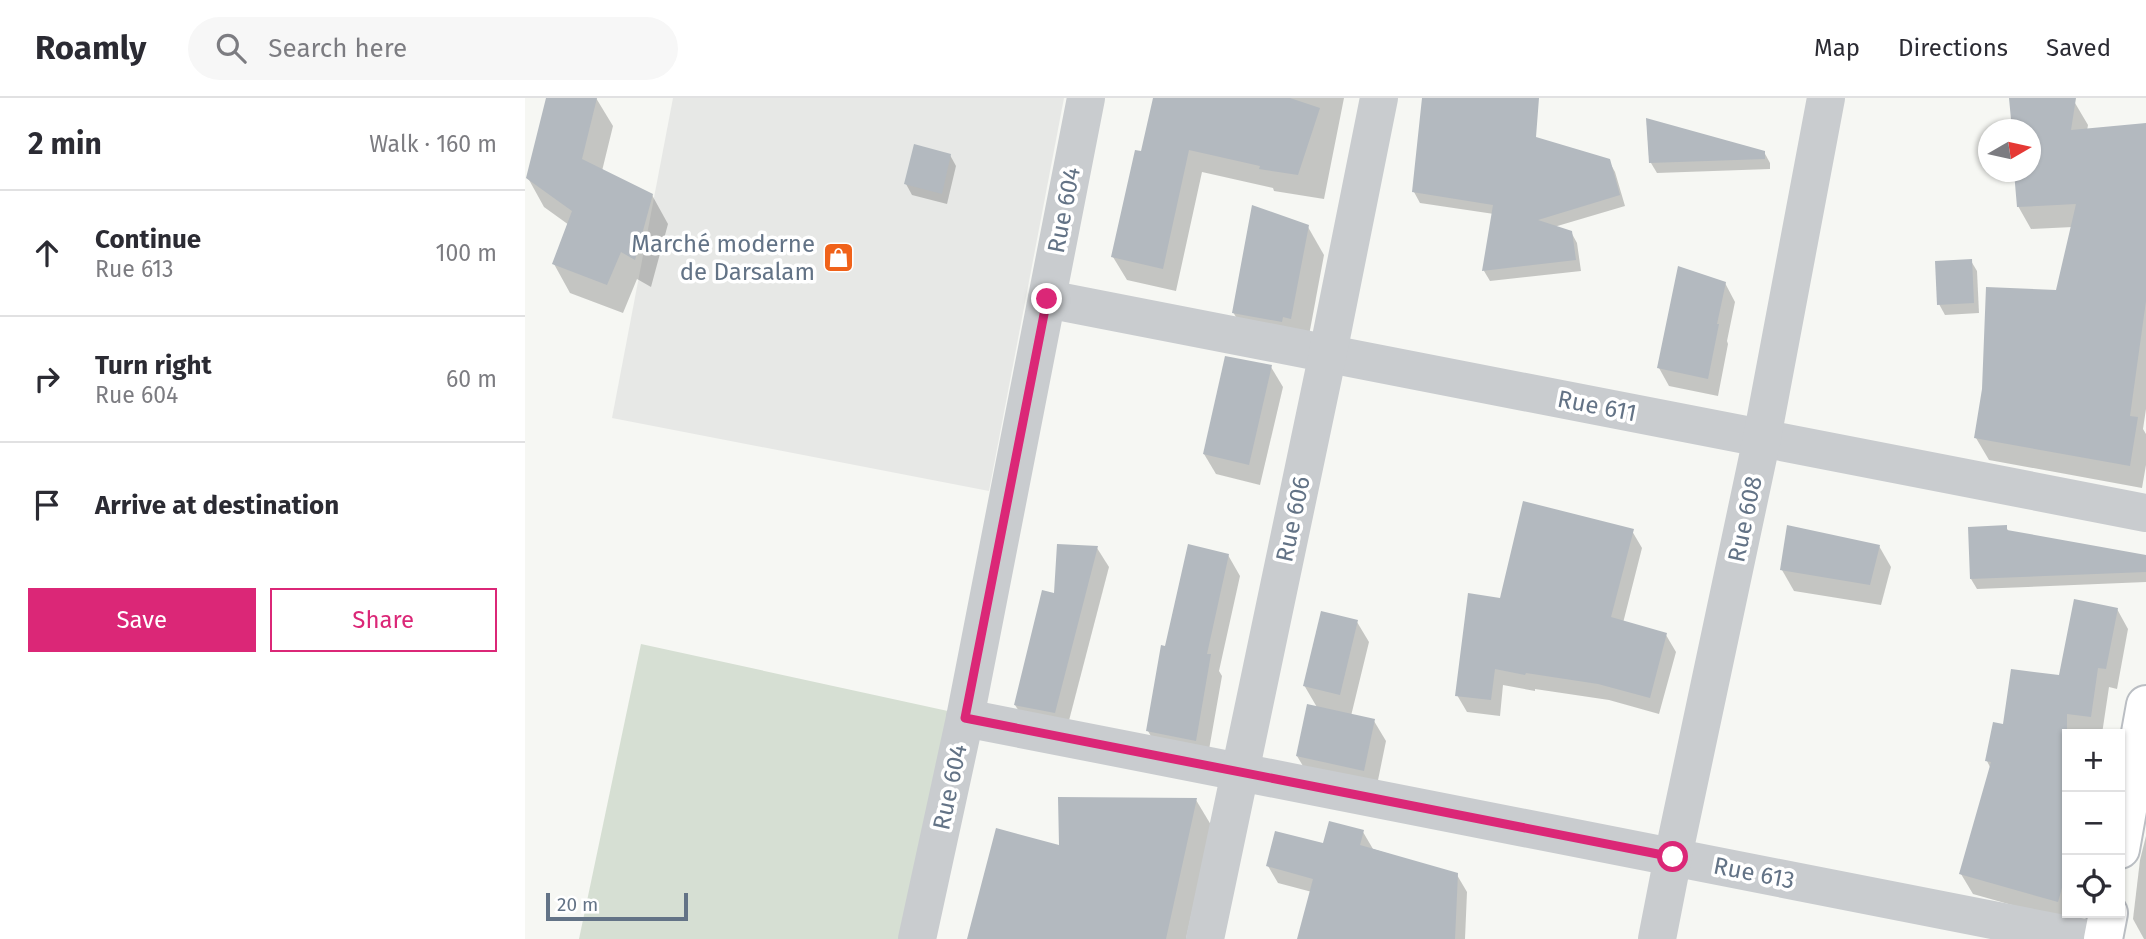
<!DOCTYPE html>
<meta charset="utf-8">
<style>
body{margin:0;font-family:"Fira Sans",sans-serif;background:#f7f7f7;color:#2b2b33}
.controls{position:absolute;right:21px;bottom:21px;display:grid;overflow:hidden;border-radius:0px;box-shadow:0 2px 5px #0004}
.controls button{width:63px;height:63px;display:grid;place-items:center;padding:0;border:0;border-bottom:2px solid #e1e1e2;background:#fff;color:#2b2b33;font:35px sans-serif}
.compass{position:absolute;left:1453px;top:21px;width:63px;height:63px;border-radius:50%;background:#fff;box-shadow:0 2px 5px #0004;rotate:81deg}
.scale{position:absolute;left:21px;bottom:18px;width:142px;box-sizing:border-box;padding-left:7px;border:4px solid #637386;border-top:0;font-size:19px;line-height:24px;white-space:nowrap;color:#637386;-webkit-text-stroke:5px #fff;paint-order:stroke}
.stop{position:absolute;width:21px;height:21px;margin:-16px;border:5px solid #db2777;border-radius:50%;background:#fff}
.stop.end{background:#db2777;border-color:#fff;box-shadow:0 2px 7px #0008}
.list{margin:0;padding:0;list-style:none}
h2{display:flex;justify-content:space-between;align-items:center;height:91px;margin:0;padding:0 28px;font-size:30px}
h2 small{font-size:23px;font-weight:400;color:#7c7c81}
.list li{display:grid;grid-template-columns:46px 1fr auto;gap:21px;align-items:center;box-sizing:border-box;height:126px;padding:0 28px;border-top:2px solid #e1e1e2}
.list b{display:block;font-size:26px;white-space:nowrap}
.list p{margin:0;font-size:23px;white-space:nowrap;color:#7c7c81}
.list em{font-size:23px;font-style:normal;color:#7c7c81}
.actions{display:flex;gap:14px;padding:21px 28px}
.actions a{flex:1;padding:16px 0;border:2px solid #db2777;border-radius:0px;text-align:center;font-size:24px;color:#db2777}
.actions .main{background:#db2777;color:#fff}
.icon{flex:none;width:38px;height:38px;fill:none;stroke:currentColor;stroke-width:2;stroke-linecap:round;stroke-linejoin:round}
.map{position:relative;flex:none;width:1621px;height:841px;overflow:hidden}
header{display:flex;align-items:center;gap:42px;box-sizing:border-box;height:98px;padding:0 35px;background:#fff;border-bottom:2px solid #e1e1e2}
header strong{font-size:33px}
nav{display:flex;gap:38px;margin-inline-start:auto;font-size:24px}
.search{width:490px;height:63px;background:#f7f7f7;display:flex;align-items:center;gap:18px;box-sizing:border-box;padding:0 24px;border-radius:38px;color:#7c7c81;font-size:26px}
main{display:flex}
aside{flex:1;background:#fff}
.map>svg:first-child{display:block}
</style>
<header>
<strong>Roamly</strong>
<div class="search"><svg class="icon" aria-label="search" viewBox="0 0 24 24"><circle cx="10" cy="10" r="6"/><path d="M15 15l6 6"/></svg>Search here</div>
<nav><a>Map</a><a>Directions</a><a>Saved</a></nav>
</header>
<main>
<aside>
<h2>2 min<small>Walk · 160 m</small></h2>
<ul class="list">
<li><svg class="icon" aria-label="ahead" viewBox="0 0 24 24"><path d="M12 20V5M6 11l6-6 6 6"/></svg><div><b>Continue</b><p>Rue 613</p></div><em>100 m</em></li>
<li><svg class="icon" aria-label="right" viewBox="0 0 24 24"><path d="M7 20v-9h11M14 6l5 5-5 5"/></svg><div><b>Turn right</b><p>Rue 604</p></div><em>60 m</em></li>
<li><svg class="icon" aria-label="arrive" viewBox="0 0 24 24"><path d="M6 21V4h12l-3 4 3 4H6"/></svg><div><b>Arrive at destination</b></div></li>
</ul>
<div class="actions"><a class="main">Save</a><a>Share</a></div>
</aside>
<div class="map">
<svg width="1621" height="841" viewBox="0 0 1621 841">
<rect width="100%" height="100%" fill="#f6f7f3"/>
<polygon fill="#e7e8e6" points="148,0 539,0 464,393 87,320"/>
<polygon fill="#d6dfd3" points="116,546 432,615 384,841 54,841"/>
<g fill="#0003">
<polygon points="23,0 71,0 88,28 77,73 127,97 143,126 126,189 112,181 98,215 45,195 29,166 44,127 19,109 3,80"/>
<polygon points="630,0 819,0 799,101 749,93 748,90 677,74 651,193 602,182 588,159 617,56"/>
<polygon points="1486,0 1523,0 1550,5 1563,27 1562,33 1621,26 1621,311 1618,331 1621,336 1621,367 1617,390 1464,362 1451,340 1532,194 1548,129 1506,131 1493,108 1491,74 1506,74 1506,32"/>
<polygon points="1123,22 1239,54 1245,65 1245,71 1132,75 1126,65"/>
<polygon points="425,57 431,68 422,106 387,97 381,86"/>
<polygon points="1084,63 1090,74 1100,108 1029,129 1046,134 1052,145 1056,173 965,183 959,173 969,116 895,105 889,94"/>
<polygon points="783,129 799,157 782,248 725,243 708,214"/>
<polygon points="1446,163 1452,173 1454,215 1420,217 1414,206"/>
<polygon points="1200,185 1210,204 1202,243 1203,246 1193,298 1144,288 1134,270"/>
<polygon points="746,269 758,289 735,387 691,376 679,356"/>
<polygon points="1481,429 1484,434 1621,459 1621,484 1452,491 1446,481"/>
<polygon points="1107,433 1117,450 1098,525 1141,537 1151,554 1134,616 1084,602 1010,591 1010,593 978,587 975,618 942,614 932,597 976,502"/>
<polygon points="1354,448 1366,469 1356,507 1269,493 1257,472"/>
<polygon points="572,450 584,469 541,634 502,626 490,607 530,497"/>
<polygon points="703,457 715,478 694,573 697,578 682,663 635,654 623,633 642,550"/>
<polygon points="1592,511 1603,531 1592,591 1584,589 1577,636 1542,636 1542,815 1546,815 1544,823 1448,796 1436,776 1466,671 1462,663 1479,628 1535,579"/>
<polygon points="832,524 844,544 826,618 849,623 861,643 851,692 784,678 772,658 793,611 779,587"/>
<polygon points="671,702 686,727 661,841 444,841 536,749"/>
<polygon points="838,734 848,751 932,777 942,794 940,841 778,841 787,794 753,785 743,768"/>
<polygon points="1621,738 1621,841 1619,841 1608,821 1615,762"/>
</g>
<g fill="#b3b9bf">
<polygon points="21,0 72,0 57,61 128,96 110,162 96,154 82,187 27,166 47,113 1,80"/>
<polygon points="628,0 765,0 795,10 773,77 734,71 735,68 664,52 638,171 586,159 610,52 616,53"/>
<polygon points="897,0 1014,0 1011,39 1085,61 1095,97 1013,122 1047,133 1051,162 957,173 968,107 887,94"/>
<polygon points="1484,0 1551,0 1546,32 1621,25 1621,203 1605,318 1613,319 1605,368 1449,340 1457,291 1461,189 1531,192 1551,106 1492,109 1489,74 1506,74 1506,32 1487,32"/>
<polygon points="1121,20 1240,53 1240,61 1124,65"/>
<polygon points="389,46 426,56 417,96 379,86"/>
<polygon points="727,107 784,127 766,221 758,219 757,224 707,215"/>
<polygon points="1447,161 1449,205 1412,207 1410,163"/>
<polygon points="1153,168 1201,184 1192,226 1194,226 1183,281 1132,270"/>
<polygon points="700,258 747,267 724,367 678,356"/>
<polygon points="998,403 1109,431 1086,519 1142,535 1125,600 1073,586 1001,575 1000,577 970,571 966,602 930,598 943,495 975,500"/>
<polygon points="1262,427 1355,447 1345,487 1255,472"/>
<polygon points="1482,427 1482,432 1621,457 1621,474 1445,481 1443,429"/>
<polygon points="532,446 573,448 530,615 489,607 517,492 529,495"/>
<polygon points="663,446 704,456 682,556 686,556 671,643 621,633 636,547 640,548"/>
<polygon points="1549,501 1593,510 1581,571 1573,570 1566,619 1542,616 1542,772 1533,804 1434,776 1466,664 1460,663 1468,624 1478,626 1486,571 1534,577"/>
<polygon points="796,513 833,522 815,597 778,588"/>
<polygon points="782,606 850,621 839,673 771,658"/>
<polygon points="533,699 672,700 641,841 442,841 471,730 534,747"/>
<polygon points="804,723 839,732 835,747 933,775 930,841 772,841 788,781 741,768 750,733 798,745"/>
</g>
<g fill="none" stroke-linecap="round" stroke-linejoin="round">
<defs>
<g id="secondary">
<polyline points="1595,751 1621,607"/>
<polyline points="1578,841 1583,815"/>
</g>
</defs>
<use href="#secondary" stroke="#babec3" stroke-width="42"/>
<g stroke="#c9cccf" stroke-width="38">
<polyline points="522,201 1621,415"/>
<polyline points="440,620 1564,841"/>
<polyline points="392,841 440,620 561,0"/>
<polyline points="680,841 803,255 854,0"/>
<polyline points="1132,841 1148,759 1237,340 1301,0"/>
</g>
<use href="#secondary" stroke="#fff" stroke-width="38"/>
</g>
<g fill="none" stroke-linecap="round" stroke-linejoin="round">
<polyline stroke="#db2777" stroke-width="9" points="522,201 440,620 1148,759"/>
</g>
<defs>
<symbol id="shop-square" viewBox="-11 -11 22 22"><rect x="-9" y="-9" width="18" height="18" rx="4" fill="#f0621a" stroke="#fff"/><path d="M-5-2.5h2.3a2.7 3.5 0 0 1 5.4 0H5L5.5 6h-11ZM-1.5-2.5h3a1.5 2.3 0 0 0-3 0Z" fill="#fff"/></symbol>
</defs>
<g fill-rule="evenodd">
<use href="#shop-square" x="296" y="142" width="35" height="35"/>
</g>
<g text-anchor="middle" stroke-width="7" stroke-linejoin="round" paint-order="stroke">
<g font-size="24" fill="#637386" stroke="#fff">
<text transform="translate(539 112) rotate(-79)" y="8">Rue 604</text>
<text transform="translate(1072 308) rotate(11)" y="8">Rue 611</text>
<text transform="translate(768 421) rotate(-78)" y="8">Rue 606</text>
<text transform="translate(1220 421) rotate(-78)" y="8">Rue 608</text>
<text transform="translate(425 689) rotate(-78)" y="8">Rue 604</text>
<text transform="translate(1229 775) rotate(11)" y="8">Rue 613</text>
</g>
<g font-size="24" fill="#637386" stroke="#fff" text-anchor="end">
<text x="290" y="154">Marché moderne<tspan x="290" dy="28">de Darsalam</tspan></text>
</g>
</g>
</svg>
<div class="controls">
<button>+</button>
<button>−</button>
<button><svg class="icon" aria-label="locate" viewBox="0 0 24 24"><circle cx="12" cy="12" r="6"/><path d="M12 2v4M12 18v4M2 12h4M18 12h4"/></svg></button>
</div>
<svg class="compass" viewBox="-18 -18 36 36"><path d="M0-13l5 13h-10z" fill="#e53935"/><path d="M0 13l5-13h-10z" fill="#7c7c81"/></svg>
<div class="scale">20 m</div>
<div class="stop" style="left:1148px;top:759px"></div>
<div class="stop end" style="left:522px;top:201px"></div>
</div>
</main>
